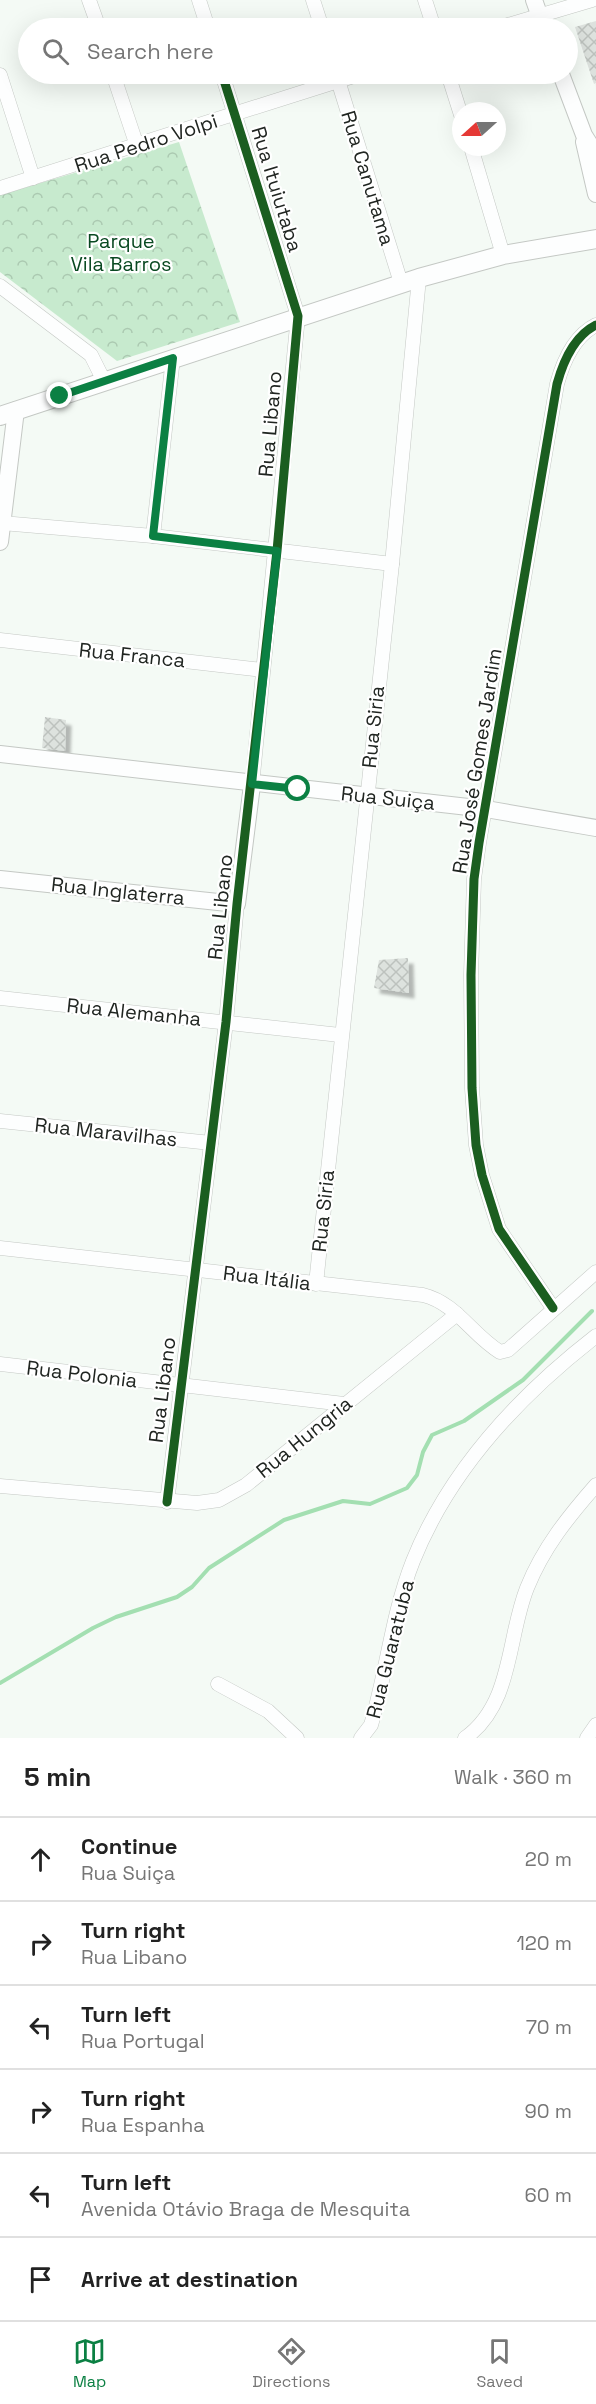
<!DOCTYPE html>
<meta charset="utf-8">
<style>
body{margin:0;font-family:"Space Grotesk",sans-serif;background:#f6f6f6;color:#222}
.compass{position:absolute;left:452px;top:102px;width:54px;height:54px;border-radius:50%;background:#fff;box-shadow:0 6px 24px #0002;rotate:249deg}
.stop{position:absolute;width:18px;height:18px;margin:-14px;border:4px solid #0b8043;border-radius:50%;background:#fff}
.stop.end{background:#0b8043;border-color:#fff;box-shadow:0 2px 6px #0008}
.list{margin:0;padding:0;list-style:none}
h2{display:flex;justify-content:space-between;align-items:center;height:78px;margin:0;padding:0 24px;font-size:26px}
h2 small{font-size:20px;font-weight:400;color:#767676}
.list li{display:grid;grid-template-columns:39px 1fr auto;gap:18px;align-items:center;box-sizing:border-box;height:84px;padding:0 24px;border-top:2px solid #e0e0e0}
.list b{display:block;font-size:22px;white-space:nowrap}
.list p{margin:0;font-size:20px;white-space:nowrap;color:#767676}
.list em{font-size:20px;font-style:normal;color:#767676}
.icon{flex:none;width:33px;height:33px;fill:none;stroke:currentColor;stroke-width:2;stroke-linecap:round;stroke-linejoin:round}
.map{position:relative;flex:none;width:596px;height:1738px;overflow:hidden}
.search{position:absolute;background:#fff;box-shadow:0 6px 24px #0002;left:18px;right:18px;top:18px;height:66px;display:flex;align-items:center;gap:15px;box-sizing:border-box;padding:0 21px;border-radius:33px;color:#767676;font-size:22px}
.sheet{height:582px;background:#fff}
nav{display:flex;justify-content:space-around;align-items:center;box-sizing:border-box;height:84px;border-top:2px solid #e0e0e0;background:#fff;font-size:16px;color:#767676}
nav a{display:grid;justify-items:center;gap:3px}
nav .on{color:#0b8043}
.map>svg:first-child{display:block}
</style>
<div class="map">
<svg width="596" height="1738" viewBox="0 0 596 1738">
<defs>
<pattern id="park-crowns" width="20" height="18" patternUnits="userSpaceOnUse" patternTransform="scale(1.5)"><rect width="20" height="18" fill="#c7eace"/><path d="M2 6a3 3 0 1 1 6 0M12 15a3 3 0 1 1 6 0" fill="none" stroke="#abc9b1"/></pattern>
<pattern id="building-cross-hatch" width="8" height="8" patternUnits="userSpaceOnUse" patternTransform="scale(1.5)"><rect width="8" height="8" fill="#dde2de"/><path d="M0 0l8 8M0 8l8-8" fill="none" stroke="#bdc2be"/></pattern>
<filter id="shadow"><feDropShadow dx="5.5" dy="5.5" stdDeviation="1.5" flood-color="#0004"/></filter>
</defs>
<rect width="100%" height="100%" fill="#f4faf5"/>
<polygon fill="url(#park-crowns)" points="179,142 240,322 117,361 0,272 0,195"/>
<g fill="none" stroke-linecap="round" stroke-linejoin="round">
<polyline stroke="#a3dfb1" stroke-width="4" points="0,1683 93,1628 116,1617 177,1597 192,1587 209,1568 284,1520 343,1501 370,1504 407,1488 417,1475 423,1452 432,1435 464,1421 523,1380 592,1311"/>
</g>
<g fill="url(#building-cross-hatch)" filter="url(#shadow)">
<polygon points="596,21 596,83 594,84 575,27"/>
<polygon points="45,717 66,720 65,751 42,748"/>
<polygon points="408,958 409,993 374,988 379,960"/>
</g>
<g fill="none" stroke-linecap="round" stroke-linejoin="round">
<defs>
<g id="minor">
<polyline points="89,0 99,28"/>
<polyline points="199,0 208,28"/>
<polyline points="313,0 322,28"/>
<polyline points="425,0 434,28"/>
<polyline points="498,28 592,0"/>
<polyline points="113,74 137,146"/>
<polyline points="222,74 298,316 252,785"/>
<polyline points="336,74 401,283"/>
<polyline points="448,74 461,115"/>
<polyline points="0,75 33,178"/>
<polyline points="471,147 503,255"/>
<polyline points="0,188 360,74"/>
<polyline points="0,286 91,355 104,381"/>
<polyline points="2,523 153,536 392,564"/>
<polyline points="153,536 173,358"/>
<polyline points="0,640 263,670"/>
<polyline points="0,998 340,1035"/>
<polyline points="0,1121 211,1143"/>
<path d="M0,1248L423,1295C456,1303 472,1335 500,1352L508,1350L596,1272"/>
<polyline points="316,1284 392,564 419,278"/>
<path d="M553,1308L499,1229L482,1175L476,1145L472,1088L471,975L474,879L479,843L557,384C563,362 574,336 596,325"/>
<polyline points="0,1364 344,1404"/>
<polyline points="0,1486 197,1503 219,1500 246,1485 457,1314"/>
<polyline points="167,1502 226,1022 237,904"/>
<polyline points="218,1684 268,1711 297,1738"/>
<path d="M361,1738L371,1725C387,1671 392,1614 413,1561C449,1471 520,1395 596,1336"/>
<path d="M465,1738C513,1704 507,1638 527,1588C543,1548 568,1517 596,1485"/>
<polyline points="587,1738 596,1725"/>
</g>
<g id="tertiary">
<polyline points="534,0 544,28"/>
<polyline points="561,74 584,135 596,154"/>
<polyline points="584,142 596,194"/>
<polyline points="0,542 16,410"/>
<polyline points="0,754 486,809 596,828"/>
<polyline points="0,879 237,904 252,785"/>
</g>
<polyline id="secondary" points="0,416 419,278 503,255 596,239"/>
</defs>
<use href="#minor" stroke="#c4c8c4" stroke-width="15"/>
<use href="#tertiary" stroke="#c4c8c4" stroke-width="18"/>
<use href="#secondary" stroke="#c4c8c4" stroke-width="20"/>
<use href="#minor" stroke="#fdfefe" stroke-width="14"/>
<use href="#tertiary" stroke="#fdfefe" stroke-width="16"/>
<use href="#secondary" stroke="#fdfefe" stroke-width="18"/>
<defs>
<g id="cycleway">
<path d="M553,1308L499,1229L482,1175L476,1145L472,1088L471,975L474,879L479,843L557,384C563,362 574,336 596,325"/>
<polyline points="167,1502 226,1022 237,904 277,551 298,316 222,74"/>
</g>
</defs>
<use href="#cycleway" stroke="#fff" stroke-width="13"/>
<use href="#cycleway" stroke="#1b5e20" stroke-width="9"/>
</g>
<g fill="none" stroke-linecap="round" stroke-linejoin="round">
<polyline stroke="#0b8043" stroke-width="8" points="60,396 173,358 153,536 277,551 252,784 298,789"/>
</g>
<g text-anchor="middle" stroke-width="4.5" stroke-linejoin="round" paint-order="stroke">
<g font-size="20" fill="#202521" stroke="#fff">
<text transform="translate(146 143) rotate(-18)" y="7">Rua Pedro Volpi</text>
<text transform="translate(368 178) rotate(73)" y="7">Rua Canutama</text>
<text transform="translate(277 189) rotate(73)" y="7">Rua Ituiutaba</text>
<text transform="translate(270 424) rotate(-85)" y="7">Rua Libano</text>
<text transform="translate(132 655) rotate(6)" y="7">Rua Franca</text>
<text transform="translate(373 727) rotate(-84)" y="7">Rua Siria</text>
<text transform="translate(477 761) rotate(-81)" y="7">Rua José Gomes Jardim</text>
<text transform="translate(388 798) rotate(6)" y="7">Rua Suiça</text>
<text transform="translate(118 891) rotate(6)" y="7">Rua Inglaterra</text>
<text transform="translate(220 907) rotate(-84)" y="7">Rua Libano</text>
<text transform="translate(134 1012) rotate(6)" y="7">Rua Alemanha</text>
<text transform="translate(106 1132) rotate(6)" y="7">Rua Maravilhas</text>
<text transform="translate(323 1211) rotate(-84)" y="7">Rua Siria</text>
<text transform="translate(267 1278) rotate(7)" y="7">Rua Itália</text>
<text transform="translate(82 1374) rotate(7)" y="7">Rua Polonia</text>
<text transform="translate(162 1390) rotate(-83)" y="7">Rua Libano</text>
<text transform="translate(304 1437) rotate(-39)" y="7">Rua Hungria</text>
<text transform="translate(390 1649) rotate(-76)" y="7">Rua Guaratuba</text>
</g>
<g font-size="20" fill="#094921" stroke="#fff">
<text x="121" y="248">Parque<tspan x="121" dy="23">Vila Barros</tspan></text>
</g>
</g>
</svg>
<svg class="compass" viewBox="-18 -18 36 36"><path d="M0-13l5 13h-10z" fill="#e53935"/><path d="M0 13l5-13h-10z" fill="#767676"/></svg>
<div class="stop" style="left:298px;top:789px"></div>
<div class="stop end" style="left:60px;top:396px"></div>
<div class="search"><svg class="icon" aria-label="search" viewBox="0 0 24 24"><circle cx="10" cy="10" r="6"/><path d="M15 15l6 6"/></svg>Search here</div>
</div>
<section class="sheet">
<h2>5 min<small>Walk · 360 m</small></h2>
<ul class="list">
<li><svg class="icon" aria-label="ahead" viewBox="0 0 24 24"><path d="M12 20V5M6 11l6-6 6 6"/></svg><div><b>Continue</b><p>Rua Suiça</p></div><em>20 m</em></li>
<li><svg class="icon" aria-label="right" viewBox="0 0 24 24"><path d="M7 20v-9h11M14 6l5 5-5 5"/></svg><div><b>Turn right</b><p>Rua Libano</p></div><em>120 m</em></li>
<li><svg class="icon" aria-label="left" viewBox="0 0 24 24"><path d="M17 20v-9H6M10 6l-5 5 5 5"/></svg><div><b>Turn left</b><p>Rua Portugal</p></div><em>70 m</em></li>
<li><svg class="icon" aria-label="right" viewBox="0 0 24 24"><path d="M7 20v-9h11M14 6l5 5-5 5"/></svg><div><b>Turn right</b><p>Rua Espanha</p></div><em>90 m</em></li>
<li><svg class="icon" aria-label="left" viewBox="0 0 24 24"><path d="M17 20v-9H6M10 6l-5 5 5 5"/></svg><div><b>Turn left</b><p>Avenida Otávio Braga de Mesquita</p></div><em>60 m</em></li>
<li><svg class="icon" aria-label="arrive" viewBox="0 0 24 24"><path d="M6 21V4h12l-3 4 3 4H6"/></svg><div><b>Arrive at destination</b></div></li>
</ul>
</section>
<nav>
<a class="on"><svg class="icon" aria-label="map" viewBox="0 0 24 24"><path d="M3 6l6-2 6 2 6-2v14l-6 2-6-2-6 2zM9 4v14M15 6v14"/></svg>Map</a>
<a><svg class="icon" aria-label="directions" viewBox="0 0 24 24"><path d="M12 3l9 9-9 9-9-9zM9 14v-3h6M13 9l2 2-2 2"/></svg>Directions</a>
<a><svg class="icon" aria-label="saved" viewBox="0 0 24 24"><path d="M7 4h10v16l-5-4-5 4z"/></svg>Saved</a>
</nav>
